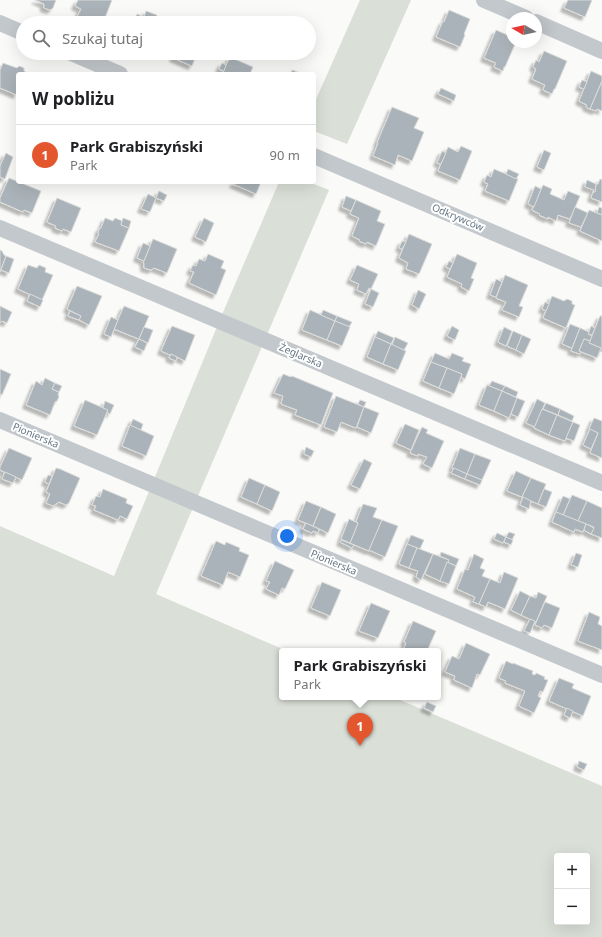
<!DOCTYPE html>
<html lang="pl">
<meta charset="utf-8">
<style>
body{margin:0;font-family:"Noto Sans",sans-serif;background:#f6f6f6;color:#202124}
.controls{position:absolute;right:12px;bottom:12px;display:grid;overflow:hidden;border-radius:4px;box-shadow:0 4px 16px #0002}
.controls button{width:36px;height:36px;display:grid;place-items:center;padding:0;border:0;border-bottom:1px solid #e0e0e0;background:#fff;color:#202124;font:20px sans-serif}
.compass{position:absolute;left:506px;top:12px;width:36px;height:36px;border-radius:50%;background:#fff;box-shadow:0 4px 16px #0002;rotate:279deg}
.you{position:absolute;left:287px;top:536px;width:14px;height:14px;margin:-10px;border:3px solid #fff;border-radius:50%;background:#1a73e8;box-shadow:0 0 0 6px #1a73e833}
.badge{display:grid;place-items:center;width:26px;height:26px;border-radius:50%;background:#e4572e;color:#fff;font-size:13px;font-weight:700}
.pin{position:absolute;translate:-50% -33px;filter:drop-shadow(0 1px 2px #0008)}
.pin::after{content:'';position:absolute;top:21px;width:14px;height:12px;background:inherit;clip-path:polygon(0 0,100% 0,50% 100%)}
.popup{position:absolute;left:279px;top:648px;width:162px;height:52px;box-sizing:border-box;display:grid;place-content:center;border-radius:4px;background:#fff;filter:drop-shadow(0 1px 3px #0005);font-size:13px;white-space:nowrap;color:#757577}
.popup b{font-size:15px;color:#202124}
.popup::after{content:'';position:absolute;left:50%;top:100%;margin-left:-8px;border:8px solid transparent;border-top-color:#fff}
.list{margin:0;padding:0;list-style:none}
h2{display:flex;justify-content:space-between;align-items:center;height:52px;margin:0;padding:0 16px;font-size:17px}
h2 small{font-size:13px;font-weight:400;color:#757577}
.list li{display:grid;grid-template-columns:26px 1fr auto;gap:12px;align-items:center;box-sizing:border-box;height:60px;padding:0 16px;border-top:1px solid #e0e0e0}
.list b{display:block;font-size:15px;white-space:nowrap}
.list p{margin:0;font-size:13px;white-space:nowrap;color:#757577}
.list em{font-size:13px;font-style:normal;color:#757577}
.icon{flex:none;width:22px;height:22px;fill:none;stroke:currentColor;stroke-width:2;stroke-linecap:round;stroke-linejoin:round}
.map{position:relative;flex:none;width:602px;height:937px;overflow:hidden}
.search{position:absolute;background:#fff;box-shadow:0 4px 16px #0002;left:16px;top:16px;width:300px;height:44px;display:flex;align-items:center;gap:10px;box-sizing:border-box;padding:0 14px;border-radius:22px;color:#757577;font-size:15px}
.panel{position:absolute;background:#fff;box-shadow:0 4px 16px #0002;left:16px;top:72px;width:300px;height:112px;border-radius:4px}
.map>svg:first-child{display:block}
</style>
<div class="map">
<svg width="602" height="937" viewBox="0 0 602 937">
<defs>
<filter id="shadow"><feDropShadow dx="-3.5" dy="3.5" stdDeviation="1" flood-color="#0004"/></filter>
</defs>
<rect width="100%" height="100%" fill="#fafaf8"/>
<g fill="#dadfd7" fill-rule="evenodd">
<polygon points="360,0 411,0 347,144 314,131 314,104"/>
<path d="M279,182H309L329,190L156,594L287,651H282V697H393L602,786V937H0V526L114,576L224,310ZM557,856H587V922H557Z"/>
</g>
<g fill="#aab3b9" stroke="#dcdcda" filter="url(#shadow)">
<polygon points="35,0 56,0 53,8 50,10 44,8 44,4"/>
<polygon points="78,0 112,0 103,23 90,23 77,17 81,9 75,6"/>
<polygon points="568,0 592,0 585,17 564,8"/>
<polygon points="449,10 470,19 464,34 465,35 460,47 436,37 443,21 444,22"/>
<polygon points="146,11 157,15 155,22 158,23 133,23 137,14 144,17"/>
<polygon points="496,30 512,37 512,42 516,42 505,67 504,67 503,71 494,67 496,63 484,58"/>
<polygon points="544,51 567,61 555,89 554,89 552,94 543,90 545,85 532,79 536,69 533,67 536,60 539,62"/>
<polygon points="175,53 197,53 192,66 173,58"/>
<polygon points="230,57 253,67 250,74 222,74"/>
<polygon points="3,63 17,68 19,66 24,68 24,71 26,72 25,74 18,74 18,91 17,95 0,88 0,70"/>
<polygon points="222,63 226,65 224,71 219,69"/>
<polygon points="292,70 303,74 291,74"/>
<polygon points="591,71 602,76 602,81 590,109 586,107 587,105 579,101"/>
<polygon points="582,80 587,82 584,89 579,87"/>
<polygon points="602,81 602,111 597,109 596,111 590,109"/>
<polygon points="441,88 456,95 454,101 438,94"/>
<polygon points="392,107 419,118 414,128 424,132 412,161 398,155 395,165 373,156 378,143 377,143"/>
<polygon points="461,146 472,151 460,180 438,171 448,147 458,152"/>
<polygon points="544,150 551,153 544,170 537,167"/>
<polygon points="442,151 446,153 441,164 437,163"/>
<polygon points="6,153 13,157 5,179 0,177 0,166"/>
<polygon points="494,169 518,179 509,201 485,191 488,184 484,182 487,175 491,177"/>
<polygon points="508,169 519,174 516,179 506,174"/>
<polygon points="9,178 41,191 32,213 24,210 23,212 0,202 0,198"/>
<polygon points="600,179 602,180 602,202 591,198 593,192 595,192 596,184 598,184"/>
<polygon points="587,180 596,184 595,192 593,192 594,190 585,187"/>
<polygon points="234,182 261,182 256,194 233,184"/>
<polygon points="543,185 552,189 550,194 564,200 568,191 580,196 570,219 558,215 556,221 548,217 548,219 539,215 540,214 532,210"/>
<polygon points="535,186 541,189 534,207 528,204"/>
<polygon points="159,191 167,195 164,201 156,198"/>
<polygon points="148,194 156,198 150,212 141,209"/>
<polygon points="346,196 356,200 351,211 342,207"/>
<polygon points="57,198 81,208 71,232 63,229 62,231 55,228 56,226 47,222"/>
<polygon points="356,200 381,211 377,221 385,224 376,246 367,242 366,244 359,241 360,240 352,236 359,218 350,214"/>
<polygon points="575,207 588,213 581,227 569,223"/>
<polygon points="599,207 602,208 602,215 597,213"/>
<polygon points="589,210 602,215 602,241 580,231"/>
<polygon points="105,218 113,221 115,218 122,221 121,225 129,228 119,251 95,242 99,234 98,233 99,230 100,228 101,228"/>
<polygon points="123,218 131,221 129,228 121,225"/>
<polygon points="204,218 214,223 206,242 195,237"/>
<polygon points="409,234 432,244 419,274 406,269 408,263 399,258"/>
<polygon points="153,239 177,249 167,273 154,268 151,270 144,268 144,263 143,263"/>
<polygon points="402,241 406,242 402,249 399,248"/>
<polygon points="143,243 150,246 144,261 137,258"/>
<polygon points="0,250 2,251 4,255 6,256 0,272"/>
<polygon points="208,254 224,261 221,268 226,270 216,295 189,283 194,272 190,271 193,265 196,266 199,259 205,261"/>
<polygon points="457,254 477,263 471,278 474,279 469,291 461,287 462,284 447,277"/>
<polygon points="6,256 14,259 9,273 1,270"/>
<polygon points="449,261 453,263 450,269 446,267"/>
<polygon points="28,265 37,268 39,265 46,268 45,272 53,275 42,300 18,289"/>
<polygon points="357,265 378,274 371,289 369,288 366,294 357,290 359,284 350,280"/>
<polygon points="505,275 528,285 519,306 523,307 519,317 502,310 506,302 496,298"/>
<polygon points="496,279 502,282 496,297 490,295"/>
<polygon points="77,286 102,296 89,325 79,320 81,316 67,309"/>
<polygon points="371,289 379,293 373,307 365,304"/>
<polygon points="418,290 426,294 419,309 412,305"/>
<polygon points="30,294 43,300 40,307 27,301"/>
<polygon points="552,296 564,301 567,299 572,301 572,304 575,305 566,328 543,318"/>
<polygon points="545,302 549,304 546,311 542,309"/>
<polygon points="0,306 12,312 7,323 2,321 0,323"/>
<polygon points="124,306 149,316 139,339 114,329"/>
<polygon points="310,310 335,321 327,340 302,330"/>
<polygon points="323,310 337,316 335,321 321,315"/>
<polygon points="70,311 81,316 79,320 68,316"/>
<polygon points="337,316 352,322 349,327 335,321"/>
<polygon points="600,316 602,316 602,352 599,351 601,348 589,343"/>
<polygon points="111,317 118,320 111,337 104,334"/>
<polygon points="335,321 350,327 342,346 327,340"/>
<polygon points="570,324 580,328 572,348 562,344"/>
<polygon points="172,326 195,335 185,361 171,354 170,355 161,351"/>
<polygon points="452,326 459,330 455,340 447,336"/>
<polygon points="591,326 595,328 592,335 588,334"/>
<polygon points="144,327 153,330 148,343 139,339"/>
<polygon points="504,327 512,331 506,346 498,342"/>
<polygon points="580,328 589,332 588,334 592,336 590,341 584,339 579,351 581,352 580,354 571,351"/>
<polygon points="378,331 394,338 391,344 375,337"/>
<polygon points="513,331 522,335 516,350 507,346"/>
<polygon points="522,335 531,339 524,354 516,350"/>
<polygon points="375,337 391,344 383,364 367,357"/>
<polygon points="395,337 408,343 404,350 392,345"/>
<polygon points="139,339 147,343 144,351 135,347"/>
<polygon points="584,339 590,341 589,343 601,348 597,358 579,351"/>
<polygon points="391,344 406,351 398,370 383,364"/>
<polygon points="435,353 449,359 452,353 464,358 462,361 471,364 465,379 461,377 462,374 431,362"/>
<polygon points="171,354 177,357 176,361 169,358"/>
<polygon points="431,362 447,368 439,388 423,381"/>
<polygon points="447,368 462,374 454,394 439,388"/>
<polygon points="0,369 11,374 2,395 0,394"/>
<polygon points="283,374 291,377 292,376 333,393 321,425 295,415 297,410 281,404 283,396 274,393"/>
<polygon points="45,378 55,383 52,389 59,392 58,394 59,397 57,401 55,402 50,415 26,405 36,381 42,385"/>
<polygon points="492,381 505,386 502,391 489,386"/>
<polygon points="55,383 62,386 59,392 52,389"/>
<polygon points="487,385 502,391 494,411 479,405"/>
<polygon points="505,386 518,392 516,397 502,391"/>
<polygon points="502,391 517,398 509,418 494,411"/>
<polygon points="336,396 364,407 356,428 341,422 337,432 324,427"/>
<polygon points="517,398 525,401 518,417 511,414"/>
<polygon points="537,399 545,403 535,427 526,423"/>
<polygon points="85,400 108,410 97,435 74,426"/>
<polygon points="360,400 366,402 364,407 358,404"/>
<polygon points="105,401 114,405 110,414 107,412 108,410 103,408"/>
<polygon points="546,403 560,409 558,415 543,409"/>
<polygon points="364,407 379,413 371,433 357,427"/>
<polygon points="542,409 557,415 549,435 534,428"/>
<polygon points="560,409 574,416 572,421 558,415"/>
<polygon points="557,415 573,422 565,441 549,435"/>
<polygon points="594,418 602,421 602,458 590,453 598,433 589,429"/>
<polygon points="133,419 143,424 141,430 130,426"/>
<polygon points="573,422 580,425 574,441 566,438"/>
<polygon points="405,424 419,430 411,450 396,443"/>
<polygon points="130,425 154,436 146,456 122,446"/>
<polygon points="422,427 428,430 426,433 444,441 432,468 423,464 427,457 418,454 418,456 410,453"/>
<polygon points="590,429 598,433 591,449 583,445"/>
<polygon points="306,447 314,451 311,457 304,454"/>
<polygon points="9,448 32,458 22,480 0,470 0,467"/>
<polygon points="460,448 475,454 467,474 452,468"/>
<polygon points="475,454 491,460 482,480 467,474"/>
<polygon points="364,459 372,463 360,489 351,485"/>
<polygon points="56,468 60,469 80,478 69,503 66,505 59,502 53,506 46,503 50,494 46,492"/>
<polygon points="454,468 467,474 465,479 451,473"/>
<polygon points="516,471 531,478 522,497 507,491"/>
<polygon points="5,472 16,477 13,483 2,479"/>
<polygon points="467,474 482,480 480,485 465,479"/>
<polygon points="48,475 52,476 49,484 45,482"/>
<polygon points="249,478 265,485 257,504 241,497"/>
<polygon points="531,478 546,484 538,504 522,497"/>
<polygon points="265,485 280,492 272,511 257,504"/>
<polygon points="103,489 127,499 126,503 133,506 127,519 120,516 118,520 94,510 96,506 92,505 96,496 100,497"/>
<polygon points="544,489 552,492 546,507 538,504"/>
<polygon points="572,495 587,501 578,521 563,515"/>
<polygon points="563,496 570,499 563,515 556,512"/>
<polygon points="523,497 531,501 529,509 520,505"/>
<polygon points="306,501 321,507 313,526 298,520"/>
<polygon points="587,501 602,508 602,538 591,534 594,527 578,521"/>
<polygon points="363,504 377,508 373,517 382,520 369,551 350,543 358,523 356,522"/>
<polygon points="321,507 336,514 328,533 313,526"/>
<polygon points="556,512 586,524 583,532 575,529 574,532 552,522"/>
<polygon points="349,519 358,523 350,543 341,539"/>
<polygon points="382,520 398,526 385,557 369,550"/>
<polygon points="306,523 319,529 318,533 313,531 312,533 303,529"/>
<polygon points="586,524 594,528 591,534 584,530"/>
<polygon points="509,532 515,534 512,540 506,537"/>
<polygon points="497,533 506,537 503,543 494,539"/>
<polygon points="411,535 424,540 420,549 407,544"/>
<polygon points="506,537 513,540 511,545 504,542"/>
<polygon points="341,540 354,545 352,548 340,542"/>
<polygon points="216,541 225,545 226,542 240,548 239,551 249,555 240,577 228,572 223,585 201,576"/>
<polygon points="407,544 417,548 409,568 399,564"/>
<polygon points="417,548 433,554 421,580 416,577 418,571 409,568"/>
<polygon points="441,552 459,559 456,566 447,562 449,560 440,556"/>
<polygon points="576,553 582,555 578,567 571,565"/>
<polygon points="433,554 449,560 440,581 425,574"/>
<polygon points="474,554 484,559 480,568 485,570 482,576 490,579 479,604 473,602 475,597 457,589 465,569 468,570"/>
<polygon points="275,561 294,570 285,589 282,588 279,595 266,589 270,582 266,581"/>
<polygon points="447,562 456,566 449,584 440,581"/>
<polygon points="504,572 518,578 505,609 488,602 486,607 479,604 490,579 500,583"/>
<polygon points="322,582 341,590 330,616 311,608"/>
<polygon points="520,591 530,596 521,615 511,610"/>
<polygon points="538,592 547,596 536,622 521,615 530,596 536,598"/>
<polygon points="545,602 560,608 552,628 544,625 542,628 535,625"/>
<polygon points="371,603 390,611 378,638 359,631"/>
<polygon points="589,612 600,617 598,624 602,626 602,650 578,641"/>
<polygon points="530,619 535,621 530,633 524,631"/>
<polygon points="413,621 436,631 427,651 403,651 406,643 404,642"/>
<polygon points="466,643 490,654 480,675 477,674 472,688 454,680 455,676 445,672 452,656 459,659"/>
<polygon points="506,661 513,664 513,663 533,671 532,674 535,675 536,673 545,677 544,679 548,680 543,692 540,691 538,696 541,698 534,713 519,706 525,691 505,683 506,681 499,678"/>
<polygon points="559,678 574,684 572,688 591,696 583,716 549,701"/>
<polygon points="427,702 436,706 433,712 424,708"/>
<polygon points="567,708 573,711 570,718 564,715"/>
<polygon points="579,761 587,764 584,770 577,767"/>
</g>
<g fill="none" stroke-linecap="round" stroke-linejoin="round">
<g stroke="#c3c8cc" stroke-width="16">
<polyline points="484,0 526,18"/>
<polyline points="536,22 602,51"/>
<polyline points="0,23 23,33"/>
<polyline points="71,53 120,74"/>
<polyline points="314,156 602,279"/>
<polyline points="0,228 602,483"/>
<polyline points="0,420 602,675"/>
</g>
</g>
<g text-anchor="middle" stroke-width="4" stroke-linejoin="round" paint-order="stroke">
<g font-size="10" fill="#657683" stroke="#fff">
<text transform="translate(458 217) rotate(23)" y="4">Odkrywców</text>
<text transform="translate(301 355) rotate(23)" y="4">Żeglarska</text>
<text transform="translate(36 435) rotate(23)" y="4">Pionierska</text>
<text transform="translate(334 562) rotate(23)" y="4">Pionierska</text>
</g>
</g>
</svg>
<div class="controls">
<button>+</button>
<button>−</button>
</div>
<svg class="compass" viewBox="-18 -18 36 36"><path d="M0-13l5 13h-10z" fill="#e53935"/><path d="M0 13l5-13h-10z" fill="#757577"/></svg>
<div class="you"></div>
<div class="pin badge" style="left:360px;top:746px">1</div>
<div class="popup"><b>Park Grabiszyński</b>Park</div>
<div class="search"><svg class="icon" aria-label="search" viewBox="0 0 24 24"><circle cx="10" cy="10" r="6"/><path d="M15 15l6 6"/></svg>Szukaj tutaj</div>
<section class="panel">
<h2>W pobliżu<small></small></h2>
<ul class="list">
<li><span class="badge">1</span><div><b>Park Grabiszyński</b><p>Park</p></div><em>90 m</em></li>
</ul>
</section>
</div>
